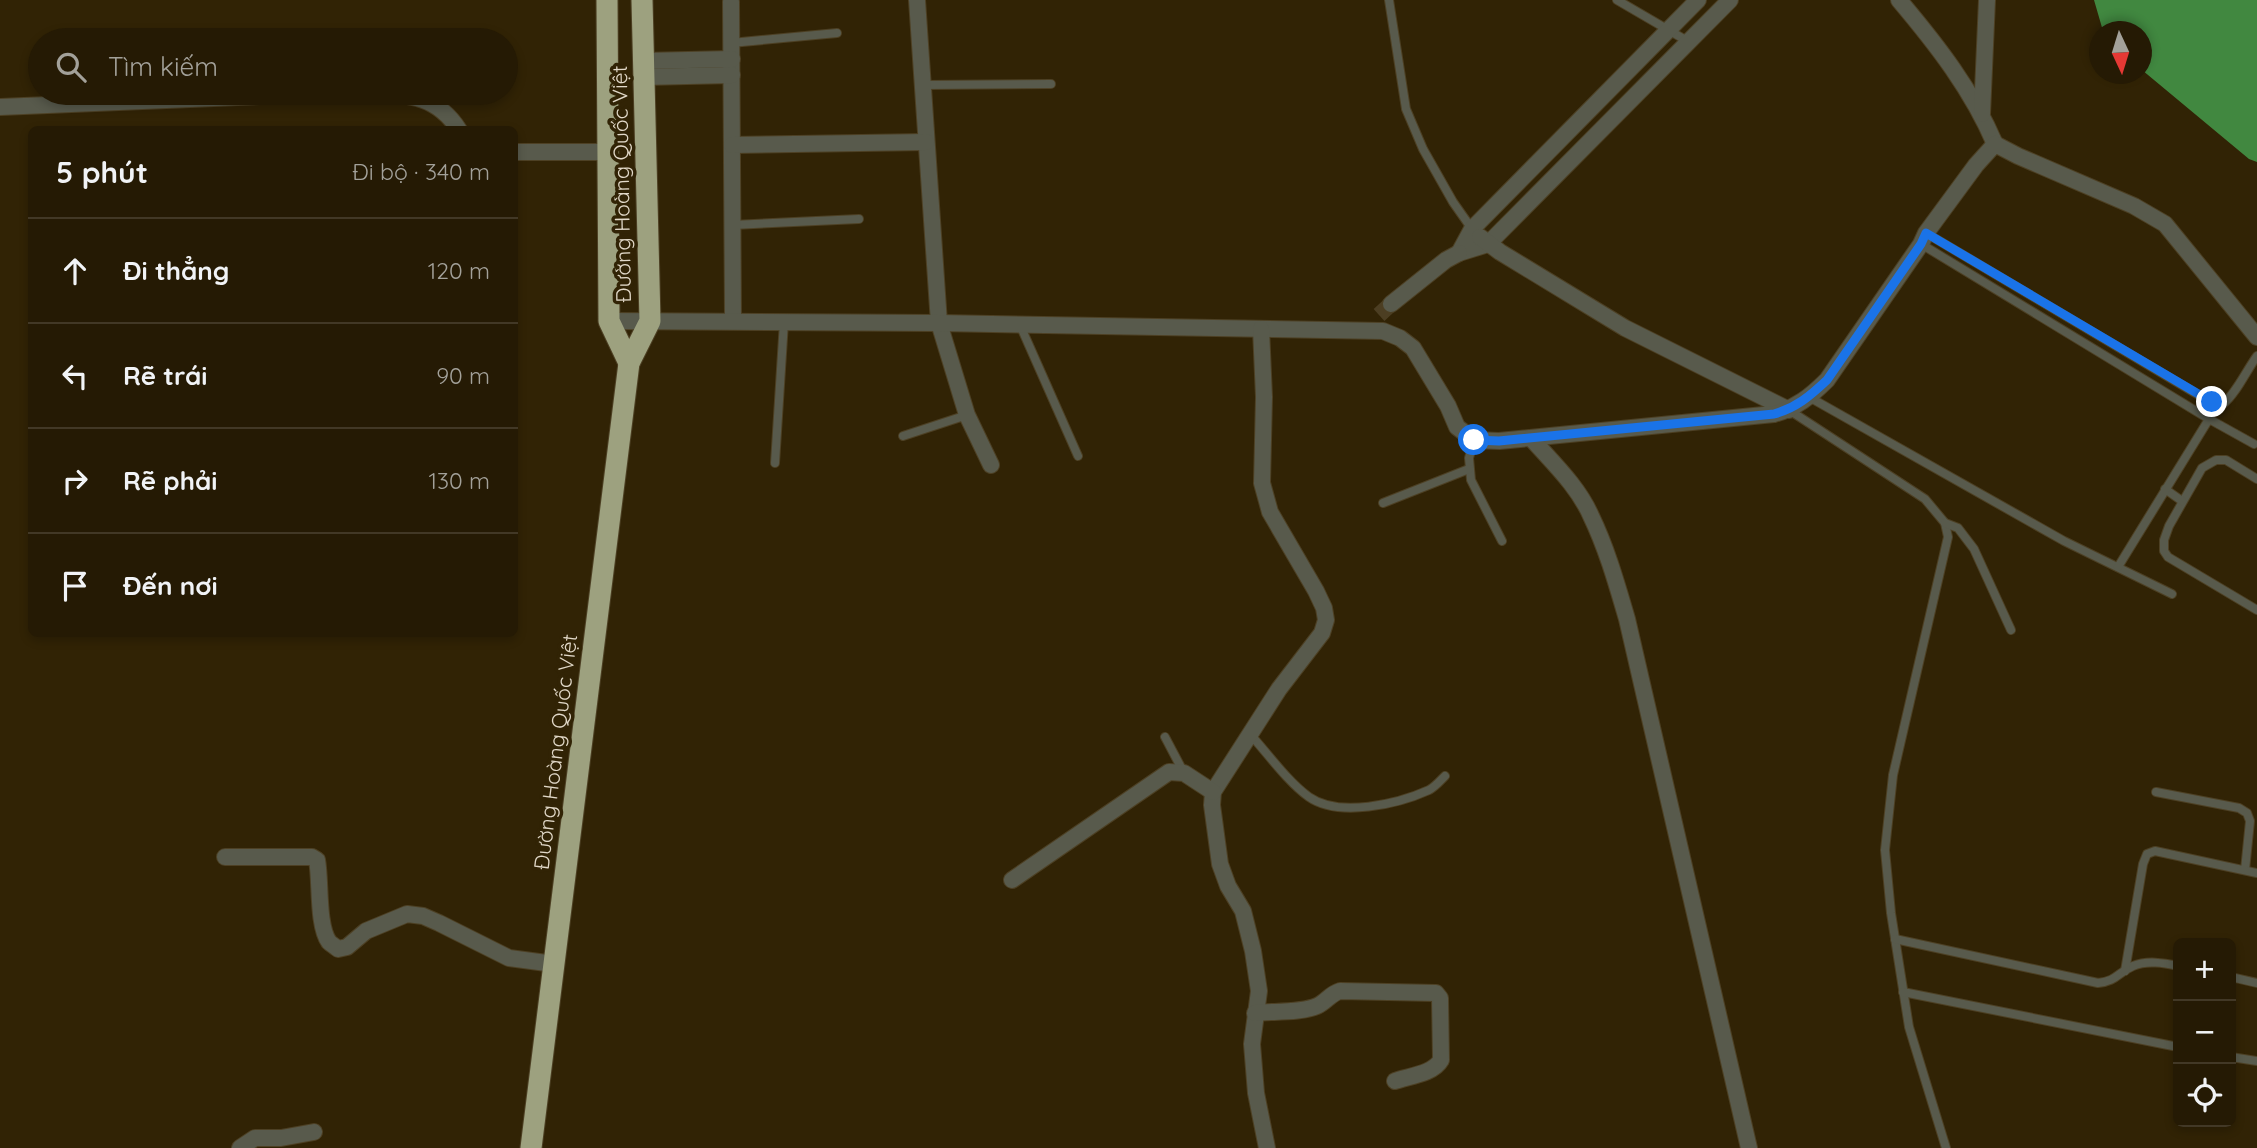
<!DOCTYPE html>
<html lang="vi">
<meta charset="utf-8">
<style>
body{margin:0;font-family:Quicksand,sans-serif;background:#312713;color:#f1f3f6}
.controls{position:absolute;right:21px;bottom:21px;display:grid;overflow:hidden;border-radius:10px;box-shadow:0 4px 10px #0003}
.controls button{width:63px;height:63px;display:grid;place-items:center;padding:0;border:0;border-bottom:2px solid #423826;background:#251a04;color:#f1f3f6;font:35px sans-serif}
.compass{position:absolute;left:2089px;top:21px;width:63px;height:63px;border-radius:50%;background:#251a04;box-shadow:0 4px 10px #0003;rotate:176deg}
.stop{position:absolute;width:21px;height:21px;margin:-16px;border:5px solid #1a73e8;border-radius:50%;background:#fff}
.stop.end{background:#1a73e8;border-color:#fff;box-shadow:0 2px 7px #0008}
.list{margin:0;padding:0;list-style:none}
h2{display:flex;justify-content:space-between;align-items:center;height:91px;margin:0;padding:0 28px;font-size:30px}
h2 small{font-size:23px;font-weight:400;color:#a3a19a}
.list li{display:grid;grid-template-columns:46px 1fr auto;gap:21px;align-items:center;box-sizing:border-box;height:105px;padding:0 28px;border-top:2px solid #423826}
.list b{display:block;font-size:26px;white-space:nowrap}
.list em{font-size:23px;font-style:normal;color:#a3a19a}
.icon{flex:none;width:38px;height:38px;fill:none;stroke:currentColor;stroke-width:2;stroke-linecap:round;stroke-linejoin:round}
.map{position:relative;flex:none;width:2257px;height:1148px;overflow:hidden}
.search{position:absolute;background:#251a04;box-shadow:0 4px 10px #0003;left:28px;top:28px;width:490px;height:77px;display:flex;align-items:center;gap:18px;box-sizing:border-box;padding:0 24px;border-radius:38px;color:#a3a19a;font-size:26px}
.panel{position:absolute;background:#251a04;box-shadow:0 4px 10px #0003;left:28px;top:126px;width:490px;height:511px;border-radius:10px}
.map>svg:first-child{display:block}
</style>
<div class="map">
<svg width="2257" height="1148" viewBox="0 0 2257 1148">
<rect width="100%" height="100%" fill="#312305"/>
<polygon fill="#418840" points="2094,0 2257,0 2257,162 2249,159 2142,70 2142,32 2103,31"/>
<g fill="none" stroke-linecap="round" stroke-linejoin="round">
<polyline stroke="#4c3e22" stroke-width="16" stroke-dasharray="16 8" stroke-linecap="butt" points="1379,315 1391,304"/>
<defs>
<g id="lane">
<polyline points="1389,0 1406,109 1423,149 1453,202 1472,229"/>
<polyline points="1617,0 1689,42"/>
<polyline points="731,43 837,33"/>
<polyline points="922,85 1051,84"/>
<polyline points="733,225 859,219"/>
<path d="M1926,233L2212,403L2222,405C2236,394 2246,371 2257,356"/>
<polyline points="1921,244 2209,419"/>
<polyline points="1020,325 1078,456"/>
<polyline points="1809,397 2064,541 2172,594"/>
<polyline points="1789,410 1925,499 1945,523 1948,537 1893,775 1885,850 1891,913 1909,1027 1946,1148"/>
<polyline points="903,436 967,415"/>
<polyline points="1474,440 1469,458 1471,480 1502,541"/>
<polyline points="775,463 784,322"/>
<polyline points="2257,479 2226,460 2216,460 2202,468 2169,526 2164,540 2164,551 2168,557 2257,610"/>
<polyline points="2165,489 2182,501"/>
<polyline points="1383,503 1469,469"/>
<polyline points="1945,523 1958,528 1974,549 2011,630"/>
<polyline points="2118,567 2209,419 2254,444"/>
<path d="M1250,734C1268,754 1288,782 1309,797C1339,818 1398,804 1429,790C1435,787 1440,781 1445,776"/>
<polyline points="1165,737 1184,773"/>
<polyline points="2156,792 2239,808 2247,813 2250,821 2245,870"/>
<path d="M1895,939L2098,983C2117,981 2117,973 2133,966C2147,960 2164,963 2178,966"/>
<polyline points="2125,971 2143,864 2147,854 2155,851 2257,873"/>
<polyline points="2231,977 2257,983"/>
<polyline points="1903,992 2178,1047"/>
<polyline points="2231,1057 2257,1061"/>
</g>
<g id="street">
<polyline points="917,0 939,323 967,415 991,465"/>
<polyline points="1698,0 1472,229 1459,253 1488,244 1730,0"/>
<path d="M1899,0C1937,45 1972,90 1995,144"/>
<polyline points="731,2 733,321"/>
<polyline points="643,61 732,59"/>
<polyline points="643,77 732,75"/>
<path d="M369,93C407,95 436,94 459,130"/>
<polyline points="0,107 334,93"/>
<polyline points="1982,114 1987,0"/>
<polyline points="732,145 926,142"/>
<polyline points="514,152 608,152"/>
<polyline points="1480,237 1500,252 1625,328 1789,410"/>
<polyline points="1391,304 1446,260 1459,253"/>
<path d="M609,321L939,323L1383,331L1400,338L1413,348L1448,406L1457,427L1474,440L1499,441L1774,414C1796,408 1811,396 1827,380L1921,244L1926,233L1976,165L1995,144L2018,156L2134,206L2165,224L2257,337"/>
<polyline points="1261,329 1264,397 1262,483 1270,512 1316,591 1324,608 1326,620 1322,633 1279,689 1213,792 1212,805 1220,864 1228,886 1243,911 1253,951 1259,991 1252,1044 1256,1093 1267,1148"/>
<path d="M1531,438C1552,462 1578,486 1591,516C1607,549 1617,585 1627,619L1749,1148"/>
<path d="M225,857H312L317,860C321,881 317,925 329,942C331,944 336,947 338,949L347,947L366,931L407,914L423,916L439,923L509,958L554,964"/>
<polyline points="1012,880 1169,772 1184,773 1213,792"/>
<path d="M1255,1013C1273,1011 1301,1013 1317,1006C1326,1002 1330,994 1340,991L1436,993L1440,998L1441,1060C1433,1074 1409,1076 1395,1081"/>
<polyline points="240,1148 255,1138 281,1138 314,1132"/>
</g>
<g id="highway">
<polyline points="607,0 609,321 629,363"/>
<polyline points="531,1148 629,363 650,321 642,0"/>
</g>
</defs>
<use href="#lane" stroke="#4d4024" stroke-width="10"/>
<use href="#street" stroke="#4d4024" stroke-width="18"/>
<use href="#highway" stroke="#4d4024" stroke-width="23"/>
<use href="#lane" stroke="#585a4c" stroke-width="8"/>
<use href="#street" stroke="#585a4c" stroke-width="16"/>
<use href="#highway" stroke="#9da17f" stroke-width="21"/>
</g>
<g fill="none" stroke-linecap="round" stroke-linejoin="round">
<path stroke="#1a73e8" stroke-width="9" d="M1474,440L1499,441L1774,414C1796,408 1810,396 1827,380L1921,244L1926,233L2212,402"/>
</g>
<g text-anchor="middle" stroke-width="7" stroke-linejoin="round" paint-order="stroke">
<g font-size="21" fill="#e2d9c9" stroke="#312305">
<text transform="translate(622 184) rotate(-91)" y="7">Đường Hoàng Quốc Việt</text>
<text transform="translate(556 752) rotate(-83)" y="7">Đường Hoàng Quốc Việt</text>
</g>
</g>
</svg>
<div class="controls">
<button>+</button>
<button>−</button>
<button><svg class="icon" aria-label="locate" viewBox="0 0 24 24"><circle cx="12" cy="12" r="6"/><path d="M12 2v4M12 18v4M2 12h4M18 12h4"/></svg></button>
</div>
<svg class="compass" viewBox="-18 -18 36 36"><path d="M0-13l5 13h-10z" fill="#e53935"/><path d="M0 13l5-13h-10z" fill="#a3a19a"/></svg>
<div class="stop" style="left:1474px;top:440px"></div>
<div class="stop end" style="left:2212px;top:402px"></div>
<div class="search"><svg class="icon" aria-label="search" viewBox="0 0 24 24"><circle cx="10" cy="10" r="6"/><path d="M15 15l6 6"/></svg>Tìm kiếm</div>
<section class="panel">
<h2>5 phút<small>Đi bộ · 340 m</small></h2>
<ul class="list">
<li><svg class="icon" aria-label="ahead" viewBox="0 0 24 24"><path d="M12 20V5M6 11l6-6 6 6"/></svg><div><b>Đi thẳng</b></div><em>120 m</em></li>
<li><svg class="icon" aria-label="left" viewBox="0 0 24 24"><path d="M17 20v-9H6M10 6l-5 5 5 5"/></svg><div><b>Rẽ trái</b></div><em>90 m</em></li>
<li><svg class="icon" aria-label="right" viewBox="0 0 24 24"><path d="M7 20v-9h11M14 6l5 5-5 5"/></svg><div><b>Rẽ phải</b></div><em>130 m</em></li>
<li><svg class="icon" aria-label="arrive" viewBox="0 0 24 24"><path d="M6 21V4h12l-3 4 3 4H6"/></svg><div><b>Đến nơi</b></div></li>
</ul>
</section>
</div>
